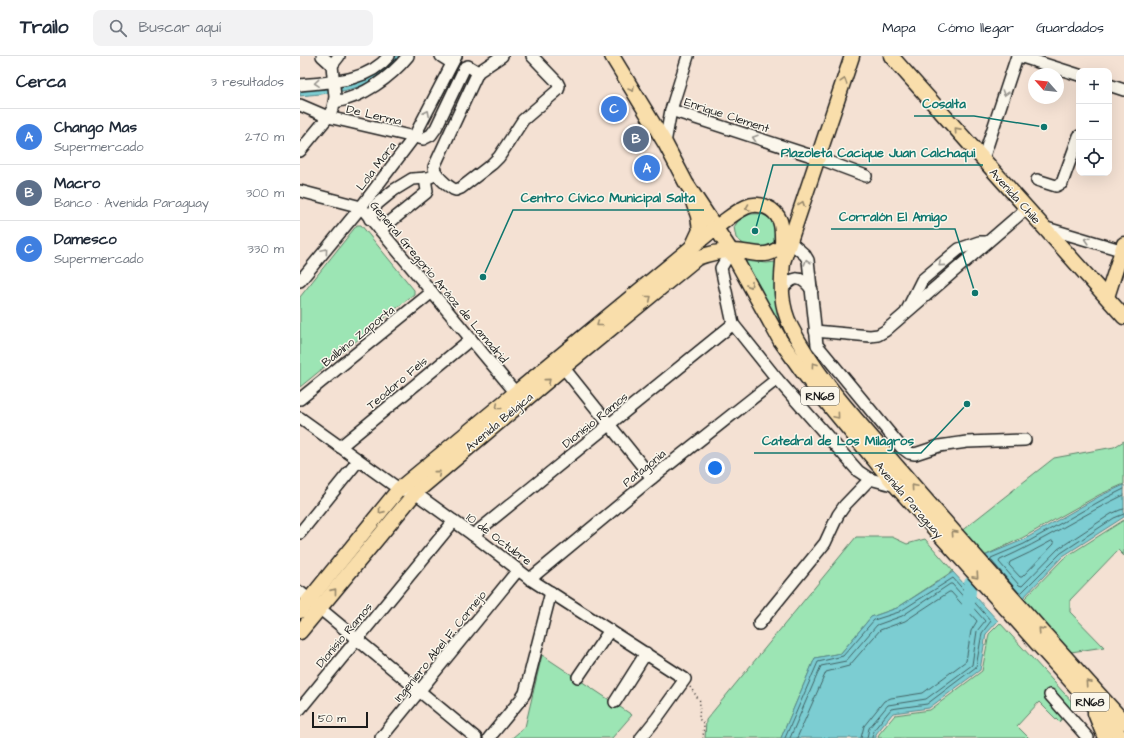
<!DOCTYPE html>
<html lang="es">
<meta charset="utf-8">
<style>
body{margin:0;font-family:"Architects Daughter",sans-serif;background:#f2f2f3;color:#1f2937}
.controls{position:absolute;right:12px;top:12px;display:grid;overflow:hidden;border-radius:8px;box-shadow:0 4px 16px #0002}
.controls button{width:36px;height:36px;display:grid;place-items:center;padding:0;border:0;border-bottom:1px solid #e0e1e3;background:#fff;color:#1f2937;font:20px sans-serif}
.compass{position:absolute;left:728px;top:12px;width:36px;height:36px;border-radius:50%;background:#fff;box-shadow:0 4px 16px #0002;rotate:297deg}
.scale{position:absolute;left:12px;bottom:10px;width:56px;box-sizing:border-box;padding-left:4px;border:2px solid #1c1c1c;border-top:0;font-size:11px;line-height:14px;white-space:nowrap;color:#1c1c1c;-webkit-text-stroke:3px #fbf7ec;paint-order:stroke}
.you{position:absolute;left:415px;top:412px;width:14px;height:14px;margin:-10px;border:3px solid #fff;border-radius:50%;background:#1a73e8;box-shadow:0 0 0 6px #1a73e833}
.badge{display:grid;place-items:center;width:26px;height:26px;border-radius:50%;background:#db2777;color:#fff;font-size:13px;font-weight:700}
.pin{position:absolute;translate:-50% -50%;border:2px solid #fff;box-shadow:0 1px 4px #0006}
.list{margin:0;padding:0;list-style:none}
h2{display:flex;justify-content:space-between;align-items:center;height:52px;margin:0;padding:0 16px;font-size:17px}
h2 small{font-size:13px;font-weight:400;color:#747a83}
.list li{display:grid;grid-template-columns:26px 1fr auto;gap:12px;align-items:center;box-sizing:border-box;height:56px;padding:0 16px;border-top:1px solid #e0e1e3}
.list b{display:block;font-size:15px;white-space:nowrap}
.list p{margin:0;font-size:13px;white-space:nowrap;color:#747a83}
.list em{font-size:13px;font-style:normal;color:#747a83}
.icon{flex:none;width:22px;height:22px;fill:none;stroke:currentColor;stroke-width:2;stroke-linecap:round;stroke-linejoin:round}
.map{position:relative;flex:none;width:824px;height:682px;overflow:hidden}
header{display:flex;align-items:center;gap:24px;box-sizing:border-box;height:56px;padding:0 20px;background:#fff;border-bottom:1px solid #e0e1e3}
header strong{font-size:19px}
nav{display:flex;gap:22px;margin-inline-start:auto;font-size:14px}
.search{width:280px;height:36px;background:#f2f2f3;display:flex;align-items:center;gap:10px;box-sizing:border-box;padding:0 14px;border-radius:8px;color:#747a83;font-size:15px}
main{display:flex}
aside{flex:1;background:#fff}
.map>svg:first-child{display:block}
</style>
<header>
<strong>Trailo</strong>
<div class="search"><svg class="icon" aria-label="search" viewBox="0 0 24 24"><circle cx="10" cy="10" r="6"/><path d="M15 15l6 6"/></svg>Buscar aquí</div>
<nav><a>Mapa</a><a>Cómo llegar</a><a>Guardados</a></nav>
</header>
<main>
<aside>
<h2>Cerca<small>3 resultados</small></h2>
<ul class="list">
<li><span class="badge" style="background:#3f7fe0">A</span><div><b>Chango Mas</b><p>Supermercado</p></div><em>270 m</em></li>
<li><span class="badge" style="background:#5c6f8a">B</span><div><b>Macro</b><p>Banco · Avenida Paraguay</p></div><em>300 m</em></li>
<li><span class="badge" style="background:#3f7fe0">C</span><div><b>Damesco</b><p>Supermercado</p></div><em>330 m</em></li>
</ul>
</aside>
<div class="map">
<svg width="824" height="682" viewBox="0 0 824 682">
<rect width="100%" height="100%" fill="#f4e1d3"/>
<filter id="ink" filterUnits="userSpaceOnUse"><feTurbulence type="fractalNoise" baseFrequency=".025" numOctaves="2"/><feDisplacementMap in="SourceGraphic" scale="8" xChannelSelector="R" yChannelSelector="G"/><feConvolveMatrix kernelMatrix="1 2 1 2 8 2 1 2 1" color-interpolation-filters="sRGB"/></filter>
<g filter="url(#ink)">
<g fill="#9ce5b4" stroke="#5c8068">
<path d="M450,158C454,158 460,157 464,159C475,164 478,177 473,187L462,192L446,190L436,182L434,171L439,164Z"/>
<polygon points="57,169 61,169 114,234 114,238 0,331 0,241"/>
<polygon points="443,205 467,207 476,206 485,273 484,274"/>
<polygon points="824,385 824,428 799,439 722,482 682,501 660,476 754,402 814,391"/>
<polygon points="824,464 824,500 818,494 770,544 770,556 804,591 771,596 722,545 764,502"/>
<polygon points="556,481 592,481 607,488 625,483 653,515 597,552 571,561 541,597 515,602 481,682 405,682 406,664"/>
<polygon points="700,567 775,649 759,666 739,646 717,670 729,682 578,682 579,678 595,659 630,654 682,615 689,578"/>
<polygon points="242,599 332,659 312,682 212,682 225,671"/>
</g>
<g fill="#7bcdd2" stroke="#558689">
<path d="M96,0H103C94,7 86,16 76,22C54,37 26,37 0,40V35C25,32 53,33 75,18C82,13 89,6 96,0Z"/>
<polygon points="824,429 824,461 763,500 721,544 682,501 723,484 800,440"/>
<polygon points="653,516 698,565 686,578 680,614 629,652 593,657 576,678 576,682 481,682 515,602 541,597 571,561 597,552"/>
</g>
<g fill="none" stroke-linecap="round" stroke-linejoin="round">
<g stroke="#426365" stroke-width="1">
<polyline points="824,433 802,444 724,488 691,502 691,504 719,537 721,537 761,497 814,462 824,458"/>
<path d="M824,439C782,459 743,485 700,504L699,506L719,529L722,530L758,493L811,458L820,454L824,453"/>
<polygon points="752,485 754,486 754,488 722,521 720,521 709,509 710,506 729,497"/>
<polyline points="485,682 518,606 543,600 574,564 599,556 653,522 691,565 682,577 676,611 627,648 591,653 573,675 572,682"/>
<polyline points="490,682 521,610 546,605 577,569 602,560 650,528 652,528 685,565 677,575 672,609 626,643 588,649 569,672 567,682"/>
<polyline points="497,682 526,616 549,610 580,574 605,565 649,536 651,536 677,565 671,575 666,605 623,637 591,642 584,645 564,670 561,682"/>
</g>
<polyline stroke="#7bcdd2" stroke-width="13" points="668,552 670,528 684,513"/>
<defs>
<g id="minor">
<polyline points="141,0 152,7"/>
<path d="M202,0L178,16L134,111C135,119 146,129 153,133L156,134L161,132L192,108L199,101L223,64L258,34L259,30L257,26L232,0"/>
<polyline points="719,0 779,19"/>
<polyline points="32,9 39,0"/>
<path d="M0,29C31,26 67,26 89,0"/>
<polyline points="809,29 824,34"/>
<path d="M35,46C63,41 90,22 108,0"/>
<polyline points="0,49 28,61 123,83 131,79 136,72 165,11 168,10 178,16"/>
<polyline points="371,54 518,102 566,120"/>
<polyline points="365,87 371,54 388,0"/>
<polyline points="0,95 28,61 33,52 35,41 32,9 22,0"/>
<polyline points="683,103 717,0"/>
<polyline points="737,124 756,130 762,127 779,80"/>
<polyline points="0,135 61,151 220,342"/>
<polyline points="70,163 77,148 94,134 112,123 128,122 137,118"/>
<polyline points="743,171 824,195"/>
<polyline points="80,174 126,137 127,135 125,122"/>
<polyline points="489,185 505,199 508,204 517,289 601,391 609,397 615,398 639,390 667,386 725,384"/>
<polyline points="431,195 421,212 433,268 477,323 558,415 570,423 596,430"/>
<polyline points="0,225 61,151 114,81 156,0"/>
<path d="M481,235C492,220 500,218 512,234"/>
<polyline points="607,254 622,224 659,193 679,186 687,186"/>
<polyline points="515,275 570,280 578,279 585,275 727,152"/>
<polyline points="259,306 352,422"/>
<polyline points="0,343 132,236"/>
<polyline points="0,362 99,433 115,437 173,479 230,523 385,623 357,662 341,682"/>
<polyline points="40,391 171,283"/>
<polyline points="0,477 58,405"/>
<polyline points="173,479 433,268"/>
<polyline points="230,523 352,422 477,323"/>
<polyline points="0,536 176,682"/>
<polyline points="459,568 525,487 538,459 545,449 570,423"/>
<polyline points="278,621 310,574"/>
<polyline points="750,639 788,682"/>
<polyline points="315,646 346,597"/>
<polyline points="0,653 154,465"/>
<polyline points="81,682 218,514"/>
<polyline points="189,682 221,643 225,637 251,536"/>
</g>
<g id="major">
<polyline points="312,0 365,87 386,127 431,195 480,284 502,315 523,342 596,430 822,682"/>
<path d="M552,0L483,206C481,229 480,249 491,271C518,325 562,369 601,415C674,500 749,583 824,666"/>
<polyline points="591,0 824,261"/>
<polyline points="393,189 400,174 398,160 393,146"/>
<polyline points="807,241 824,188"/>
<path d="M0,555L99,433L415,172C425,165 435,156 446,151C459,145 475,152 480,165C483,173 482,184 482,193"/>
<path d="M0,576L115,437L263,312L397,202C408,198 419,195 431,195C459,195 463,207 489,185"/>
<polyline points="795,657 805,682"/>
</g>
</defs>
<use href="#minor" stroke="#1c1c1c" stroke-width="14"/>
<use href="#major" stroke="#1c1c1c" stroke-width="17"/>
<polyline stroke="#1c1c1c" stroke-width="1.5" stroke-dasharray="1 3" stroke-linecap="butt" points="390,631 400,645 399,663 404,668 403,682"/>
<use href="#minor" stroke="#fbf7ec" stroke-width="11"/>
<use href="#major" stroke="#f9deab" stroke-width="14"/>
</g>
<defs><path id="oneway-chevron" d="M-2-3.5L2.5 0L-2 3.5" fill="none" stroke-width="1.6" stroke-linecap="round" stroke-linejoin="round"/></defs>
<g stroke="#96876b">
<use href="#oneway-chevron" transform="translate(544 25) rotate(-72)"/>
<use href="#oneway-chevron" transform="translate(332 33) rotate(59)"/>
<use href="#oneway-chevron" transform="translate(657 74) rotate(-132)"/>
<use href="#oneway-chevron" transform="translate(502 148) rotate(-70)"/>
<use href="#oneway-chevron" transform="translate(448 152) rotate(158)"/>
<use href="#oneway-chevron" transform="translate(450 229) rotate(61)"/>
<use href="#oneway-chevron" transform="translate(349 242) rotate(-39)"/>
<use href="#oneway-chevron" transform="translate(299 268) rotate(141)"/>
<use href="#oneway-chevron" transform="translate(514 309) rotate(-126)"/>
<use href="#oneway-chevron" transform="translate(248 325) rotate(-40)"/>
<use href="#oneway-chevron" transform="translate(198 351) rotate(141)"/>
<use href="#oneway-chevron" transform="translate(537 360) rotate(50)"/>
<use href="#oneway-chevron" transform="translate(138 417) rotate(-40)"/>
<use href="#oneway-chevron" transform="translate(614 431) rotate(-131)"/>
<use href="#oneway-chevron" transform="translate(81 455) rotate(129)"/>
<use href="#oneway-chevron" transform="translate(654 477) rotate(-132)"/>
<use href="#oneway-chevron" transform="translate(676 520) rotate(48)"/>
<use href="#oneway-chevron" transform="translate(34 535) rotate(-51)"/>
<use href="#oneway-chevron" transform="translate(741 574) rotate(-132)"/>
<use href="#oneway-chevron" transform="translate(788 627) rotate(-132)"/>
</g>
<g stroke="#97948e">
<use href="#oneway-chevron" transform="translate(17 27) rotate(175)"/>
<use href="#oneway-chevron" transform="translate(705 37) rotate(108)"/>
<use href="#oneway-chevron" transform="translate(127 57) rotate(-63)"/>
<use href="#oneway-chevron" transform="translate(455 82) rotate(-162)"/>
<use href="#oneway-chevron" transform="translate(787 184) rotate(-163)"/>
<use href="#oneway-chevron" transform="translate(25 195) rotate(-50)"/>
<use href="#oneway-chevron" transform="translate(507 206) rotate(-107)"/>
<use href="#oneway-chevron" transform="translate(641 208) rotate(140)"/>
</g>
</g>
<g text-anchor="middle" stroke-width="3" stroke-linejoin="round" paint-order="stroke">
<g fill="#fbf7ec" stroke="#5f5e5a" stroke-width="1">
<rect x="501" y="331" width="38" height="18" rx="3"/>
<rect x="771" y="637" width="38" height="18" rx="3"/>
</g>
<g font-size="11" font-weight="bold" fill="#1c1c1c">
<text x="520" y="344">RN68</text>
<text x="790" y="650">RN68</text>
</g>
<g font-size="12" fill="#1c1c1c" stroke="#fbf7ec">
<text transform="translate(74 59) rotate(13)" y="4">De Lerma</text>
<text transform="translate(427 59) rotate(18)" y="4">Enrique Clement</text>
<text transform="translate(76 110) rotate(-53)" y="4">Lola Mora</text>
<text transform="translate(715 140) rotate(48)" y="4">Avenida Chile</text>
<text transform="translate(139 226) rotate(50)" y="4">General Gregorio Aráoz de Lamadrid</text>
<text transform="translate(58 280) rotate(-39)" y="4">Balbino Zaporta</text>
<text transform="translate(97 327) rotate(-40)" y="4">Teodoro Fels</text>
<text transform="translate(295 364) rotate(-39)" y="4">Dionisio Ramos</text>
<text transform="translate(199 366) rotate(-40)" y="4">Avenida Bélgica</text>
<text transform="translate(344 412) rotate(-39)" y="4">Patagonia</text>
<text transform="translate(609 444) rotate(49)" y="4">Avenida Paraguay</text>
<text transform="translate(199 483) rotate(37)" y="4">10 de Octubre</text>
<text transform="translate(44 579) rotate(-50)" y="4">Dionisio Ramos</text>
<text transform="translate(140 590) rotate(-51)" y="4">Ingeniero Abel F. Cornejo</text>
</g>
</g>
<path fill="none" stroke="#0f766e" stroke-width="1.5" d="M744 71L674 60H614M455 175L473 109H683M183 221L213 154H404M675 237L655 173H531M667 348L621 397H454"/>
<g fill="#0f766e" stroke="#fbf7ec" stroke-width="1.5">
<circle cx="744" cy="71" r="4"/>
<circle cx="455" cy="175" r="4"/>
<circle cx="183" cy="221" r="4"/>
<circle cx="675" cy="237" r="4"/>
<circle cx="667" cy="348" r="4"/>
</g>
<g font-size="13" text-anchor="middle" font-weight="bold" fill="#0f766e" stroke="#fbf7ec" stroke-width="3" stroke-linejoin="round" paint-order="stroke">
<text x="644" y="52">Cosalta</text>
<text x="578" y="101">Plazoleta Cacique Juan Calchaqui</text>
<text x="308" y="146">Centro Cívico Municipal Salta</text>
<text x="593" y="165">Corralón El Amigo</text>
<text x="538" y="389">Catedral de Los Milagros</text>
</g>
</svg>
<div class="controls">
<button>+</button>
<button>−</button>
<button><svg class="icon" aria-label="locate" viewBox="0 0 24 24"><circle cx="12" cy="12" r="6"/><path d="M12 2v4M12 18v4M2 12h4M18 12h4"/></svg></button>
</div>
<svg class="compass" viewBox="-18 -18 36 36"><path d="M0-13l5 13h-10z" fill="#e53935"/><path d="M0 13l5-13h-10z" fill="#747a83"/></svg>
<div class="scale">50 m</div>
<div class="you"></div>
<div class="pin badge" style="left:347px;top:112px;background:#3f7fe0">A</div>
<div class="pin badge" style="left:336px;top:83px;background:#5c6f8a">B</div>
<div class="pin badge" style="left:314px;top:53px;background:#3f7fe0">C</div>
</div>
</main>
